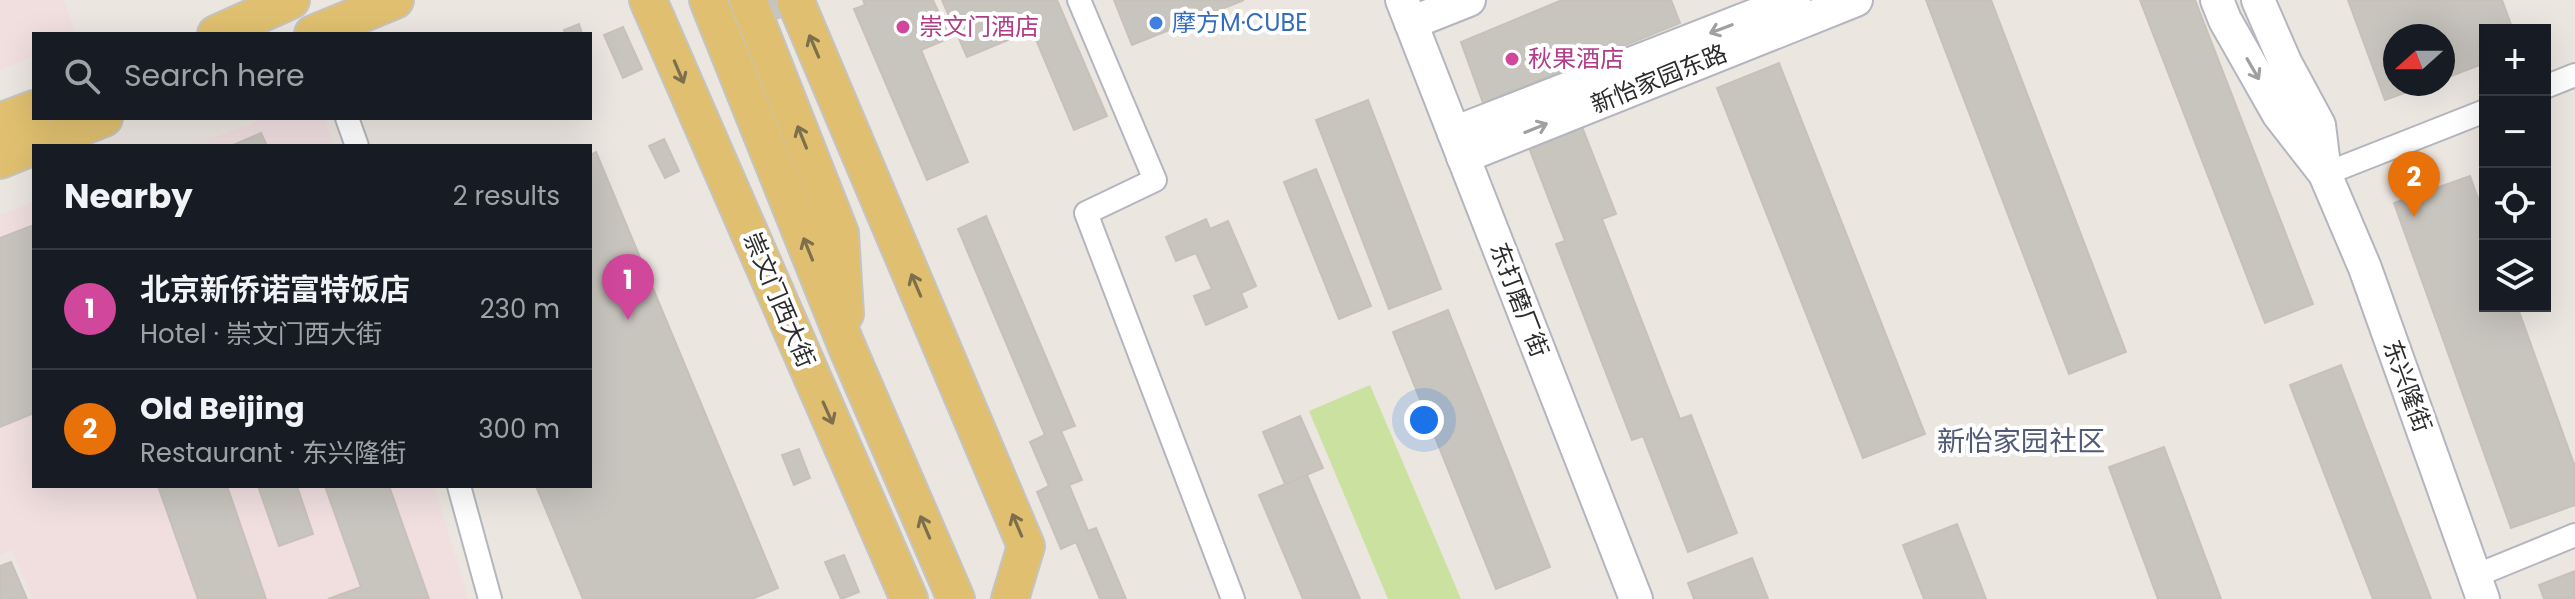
<!DOCTYPE html>
<meta charset="utf-8">
<style>
body{margin:0;font-family:Poppins,"Noto Sans SC",sans-serif;background:#20242c;color:#f1f3f6}
.controls{position:absolute;right:24px;top:24px;display:grid;overflow:hidden;border-radius:0px;box-shadow:0 8px 32px #0002}
.controls button{width:72px;height:72px;display:grid;place-items:center;padding:0;border:0;border-bottom:2px solid #363941;background:#171b24;color:#f1f3f6;font:40px sans-serif}
.compass{position:absolute;left:2383px;top:24px;width:72px;height:72px;border-radius:50%;background:#171b24;box-shadow:0 8px 32px #0002;rotate:249deg}
.you{position:absolute;left:1424px;top:420px;width:28px;height:28px;margin:-20px;border:6px solid #fff;border-radius:50%;background:#1a73e8;box-shadow:0 0 0 12px #1a73e833}
.badge{display:grid;place-items:center;width:52px;height:52px;border-radius:50%;background:#db2777;color:#fff;font-size:26px;font-weight:700}
.pin{position:absolute;translate:-50% -66px;filter:drop-shadow(0 2px 4px #0008)}
.pin::after{content:'';position:absolute;top:42px;width:28px;height:24px;background:inherit;clip-path:polygon(0 0,100% 0,50% 100%)}
.list{margin:0;padding:0;list-style:none}
h2{display:flex;justify-content:space-between;align-items:center;height:104px;margin:0;padding:0 32px;font-size:34px}
h2 small{font-size:26px;font-weight:400;color:#9ea1a6}
.list li{display:grid;grid-template-columns:52px 1fr auto;gap:24px;align-items:center;box-sizing:border-box;height:120px;padding:0 32px;border-top:2px solid #363941}
.list b{display:block;font-size:30px;white-space:nowrap}
.list p{margin:0;font-size:26px;white-space:nowrap;color:#9ea1a6}
.list em{font-size:26px;font-style:normal;color:#9ea1a6}
.icon{flex:none;width:44px;height:44px;fill:none;stroke:currentColor;stroke-width:2;stroke-linecap:round;stroke-linejoin:round}
.map{position:relative;flex:none;width:2575px;height:599px;overflow:hidden}
.search{position:absolute;background:#171b24;box-shadow:0 8px 32px #0002;left:32px;top:32px;width:560px;height:88px;display:flex;align-items:center;gap:20px;box-sizing:border-box;padding:0 28px;border-radius:0px;color:#9ea1a6;font-size:30px}
.panel{position:absolute;background:#171b24;box-shadow:0 8px 32px #0002;left:32px;top:144px;width:560px;height:344px;border-radius:0px}
.map>svg:first-child{display:block}
</style>
<div class="map">
<svg width="2575" height="599" viewBox="0 0 2575 599">
<rect width="100%" height="100%" fill="#ece6e0"/>
<g fill="#f1dfe0">
<polygon points="0,0 64,0 76,34 34,34 34,56 0,70"/>
<polygon points="267,118 325,118 333,146 190,146"/>
<polygon points="34,202 34,486 434,486 468,599 32,599 12,550 0,555 0,215"/>
</g>
<polygon fill="#cae1a0" points="1370,385 1461,599 1388,599 1309,411"/>
<g fill="#c8c4be" stroke="#c7c1ba" stroke-width="2">
<polygon points="757,0 784,0 789,14 766,23"/>
<polygon points="863,0 933,0 950,38 921,50 968,162 927,180 854,9 865,5"/>
<polygon points="942,0 1057,0 1107,116 1074,130 1032,30 967,57"/>
<polygon points="1114,0 1244,0 1132,45"/>
<polygon points="1562,0 1671,0 1680,23 1483,103 1461,42"/>
<polygon points="1926,0 1991,0 2126,352 2069,374"/>
<polygon points="2140,0 2195,0 2313,304 2265,323"/>
<polygon points="2348,0 2502,0 2513,30 2485,30 2485,63 2443,79 2443,36 2395,36 2395,84 2429,84 2385,100"/>
<polygon points="579,24 582,34 565,34 564,30"/>
<polygon points="623,27 642,69 623,78 604,35"/>
<polygon points="1779,63 1925,434 1863,458 1717,88"/>
<polygon points="1368,100 1441,289 1389,309 1316,120"/>
<polygon points="1579,119 1616,214 1602,219 1680,419 1691,415 1737,533 1688,552 1643,436 1632,440 1556,244 1565,241 1526,140"/>
<polygon points="261,133 267,146 231,146"/>
<polygon points="664,139 679,171 665,178 649,146"/>
<polygon points="596,152 778,588 752,599 583,599 536,486 590,486 590,155"/>
<polygon points="1316,169 1371,306 1339,319 1284,182"/>
<polygon points="2470,176 2485,218 2485,306 2517,306 2575,467 2575,505 2511,528 2394,203"/>
<polygon points="986,216 1075,426 1061,431 1082,480 1069,485 1088,531 1096,528 1126,599 1100,599 1076,542 1061,549 1037,492 1049,486 1030,442 1045,435 958,229"/>
<polygon points="1206,219 1210,229 1228,221 1256,286 1241,293 1247,307 1206,325 1194,296 1212,289 1196,253 1176,261 1166,237"/>
<polygon points="34,225 34,413 0,427 0,238"/>
<polygon points="1448,310 1550,567 1496,589 1393,332"/>
<polygon points="2341,365 2431,599 2373,599 2290,385"/>
<polygon points="1300,416 1323,468 1285,484 1263,432"/>
<polygon points="2164,447 2221,599 2158,599 2109,467"/>
<polygon points="799,449 810,478 794,485 782,455"/>
<polygon points="1307,475 1360,599 1303,599 1259,495"/>
<polygon points="158,486 227,486 266,599 198,599"/>
<polygon points="258,486 297,486 313,534 279,546"/>
<polygon points="325,486 389,486 429,599 328,599 361,587"/>
<polygon points="1957,524 1986,599 1924,599 1903,545"/>
<polygon points="844,555 859,592 841,599 825,562"/>
<polygon points="1752,558 1768,599 1694,599 1688,583"/>
<polygon points="11,562 27,599 0,599 0,566"/>
<polygon points="2575,571 2575,599 2544,599 2539,585"/>
</g>
<g fill="none" stroke-linecap="round" stroke-linejoin="round">
<defs>
<g id="street">
<polyline points="1079,0 1155,180 1086,213 1233,599"/>
<polyline points="2545,87 2575,75"/>
<polyline points="347,118 357,146"/>
<polyline points="2325,174 2485,111"/>
<polyline points="459,486 490,599"/>
<polyline points="2475,576 2575,535"/>
</g>
<g id="secondary">
<polyline points="1402,0 1636,599"/>
<polyline points="2217,0 2225,20 2279,115 2325,174 2365,268 2483,599"/>
<polyline points="2258,0 2285,62 2319,125 2325,174"/>
<polyline points="1411,23 1469,0"/>
<polyline points="1454,133 1794,0"/>
<polyline points="1463,157 1856,0"/>
</g>
<g id="primary">
<polyline points="648,0 909,599"/>
<polyline points="708,0 847,347 956,599"/>
<polyline points="748,0 840,233 845,314"/>
<polyline points="795,0 1026,546 1010,599"/>
<polyline points="216,34 291,0"/>
<polyline points="313,34 395,0"/>
<polyline points="0,122 34,109"/>
<polyline points="0,160 104,118"/>
</g>
</defs>
<use href="#street" stroke="#b3b6be" stroke-width="26"/>
<use href="#secondary" stroke="#b3b6be" stroke-width="36"/>
<use href="#primary" stroke="#c4c4c4" stroke-width="40"/>
<use href="#street" stroke="#fff" stroke-width="22"/>
<use href="#secondary" stroke="#fff" stroke-width="32"/>
<use href="#primary" stroke="#e0c070" stroke-width="36"/>
</g>
<defs><path id="oneway-shaft" d="M-6 0H5M1.5-3L5.5 0L1.5 3" fill="none" stroke-width="1.6" stroke-linecap="round" stroke-linejoin="round" transform="scale(2)"/></defs>
<g stroke="#a0a0a0">
<use href="#oneway-shaft" transform="translate(1721 29) rotate(159)"/>
<use href="#oneway-shaft" transform="translate(2253 69) rotate(60)"/>
<use href="#oneway-shaft" transform="translate(1536 128) rotate(-22)"/>
</g>
<g stroke="#7d6f4b">
<use href="#oneway-shaft" transform="translate(814 46) rotate(-113)"/>
<use href="#oneway-shaft" transform="translate(679 72) rotate(67)"/>
<use href="#oneway-shaft" transform="translate(802 137) rotate(-112)"/>
<use href="#oneway-shaft" transform="translate(808 249) rotate(-112)"/>
<use href="#oneway-shaft" transform="translate(916 285) rotate(-113)"/>
<use href="#oneway-shaft" transform="translate(828 413) rotate(66)"/>
<use href="#oneway-shaft" transform="translate(1017 525) rotate(-113)"/>
<use href="#oneway-shaft" transform="translate(925 527) rotate(-113)"/>
</g>
<circle fill="#3f7fe0" stroke="#fff" stroke-width="3" cx="1156" cy="23" r="8"/>
<g fill="#d1479c" stroke="#fff" stroke-width="3">
<circle cx="903" cy="27" r="8"/>
<circle cx="1512" cy="59" r="8"/>
</g>
<g text-anchor="middle" stroke-width="8" stroke-linejoin="round" paint-order="stroke">
<g font-size="24" fill="#366cbe" stroke="#fff" text-anchor="start">
<text x="1172" y="31">摩方M·CUBE</text>
</g>
<g font-size="24" fill="#b23c85" stroke="#fff" text-anchor="start">
<text x="919" y="35">崇文门酒店</text>
<text x="1528" y="67">秋果酒店</text>
</g>
<g font-size="24" fill="#2c2c2c" stroke="#fff">
<text transform="translate(1659 79) rotate(-22)" y="8">新怡家园东路</text>
<text transform="translate(779 300) rotate(67)" y="8">崇文门西大街</text>
<text transform="translate(1519 300) rotate(69)" y="8">东打磨厂街</text>
<text transform="translate(2407 386) rotate(70)" y="8">东兴隆街</text>
</g>
<g font-size="28" fill="#515a77" stroke="#fff">
<text x="2021" y="451">新怡家园社区</text>
</g>
</g>
</svg>
<div class="controls">
<button>+</button>
<button>−</button>
<button><svg class="icon" aria-label="locate" viewBox="0 0 24 24"><circle cx="12" cy="12" r="6"/><path d="M12 2v4M12 18v4M2 12h4M18 12h4"/></svg></button>
<button><svg class="icon" aria-label="layers" viewBox="0 0 24 24"><path d="M12 4l9 5-9 5-9-5zM3 14l9 5 9-5"/></svg></button>
</div>
<svg class="compass" viewBox="-18 -18 36 36"><path d="M0-13l5 13h-10z" fill="#e53935"/><path d="M0 13l5-13h-10z" fill="#9ea1a6"/></svg>
<div class="you"></div>
<div class="pin badge" style="left:628px;top:320px;background:#d1479c">1</div>
<div class="pin badge" style="left:2414px;top:217px;background:#e8710a">2</div>
<div class="search"><svg class="icon" aria-label="search" viewBox="0 0 24 24"><circle cx="10" cy="10" r="6"/><path d="M15 15l6 6"/></svg>Search here</div>
<section class="panel">
<h2>Nearby<small>2 results</small></h2>
<ul class="list">
<li><span class="badge" style="background:#d1479c">1</span><div><b>北京新侨诺富特饭店</b><p>Hotel · 崇文门西大街</p></div><em>230 m</em></li>
<li><span class="badge" style="background:#e8710a">2</span><div><b>Old Beijing</b><p>Restaurant · 东兴隆街</p></div><em>300 m</em></li>
</ul>
</section>
</div>
